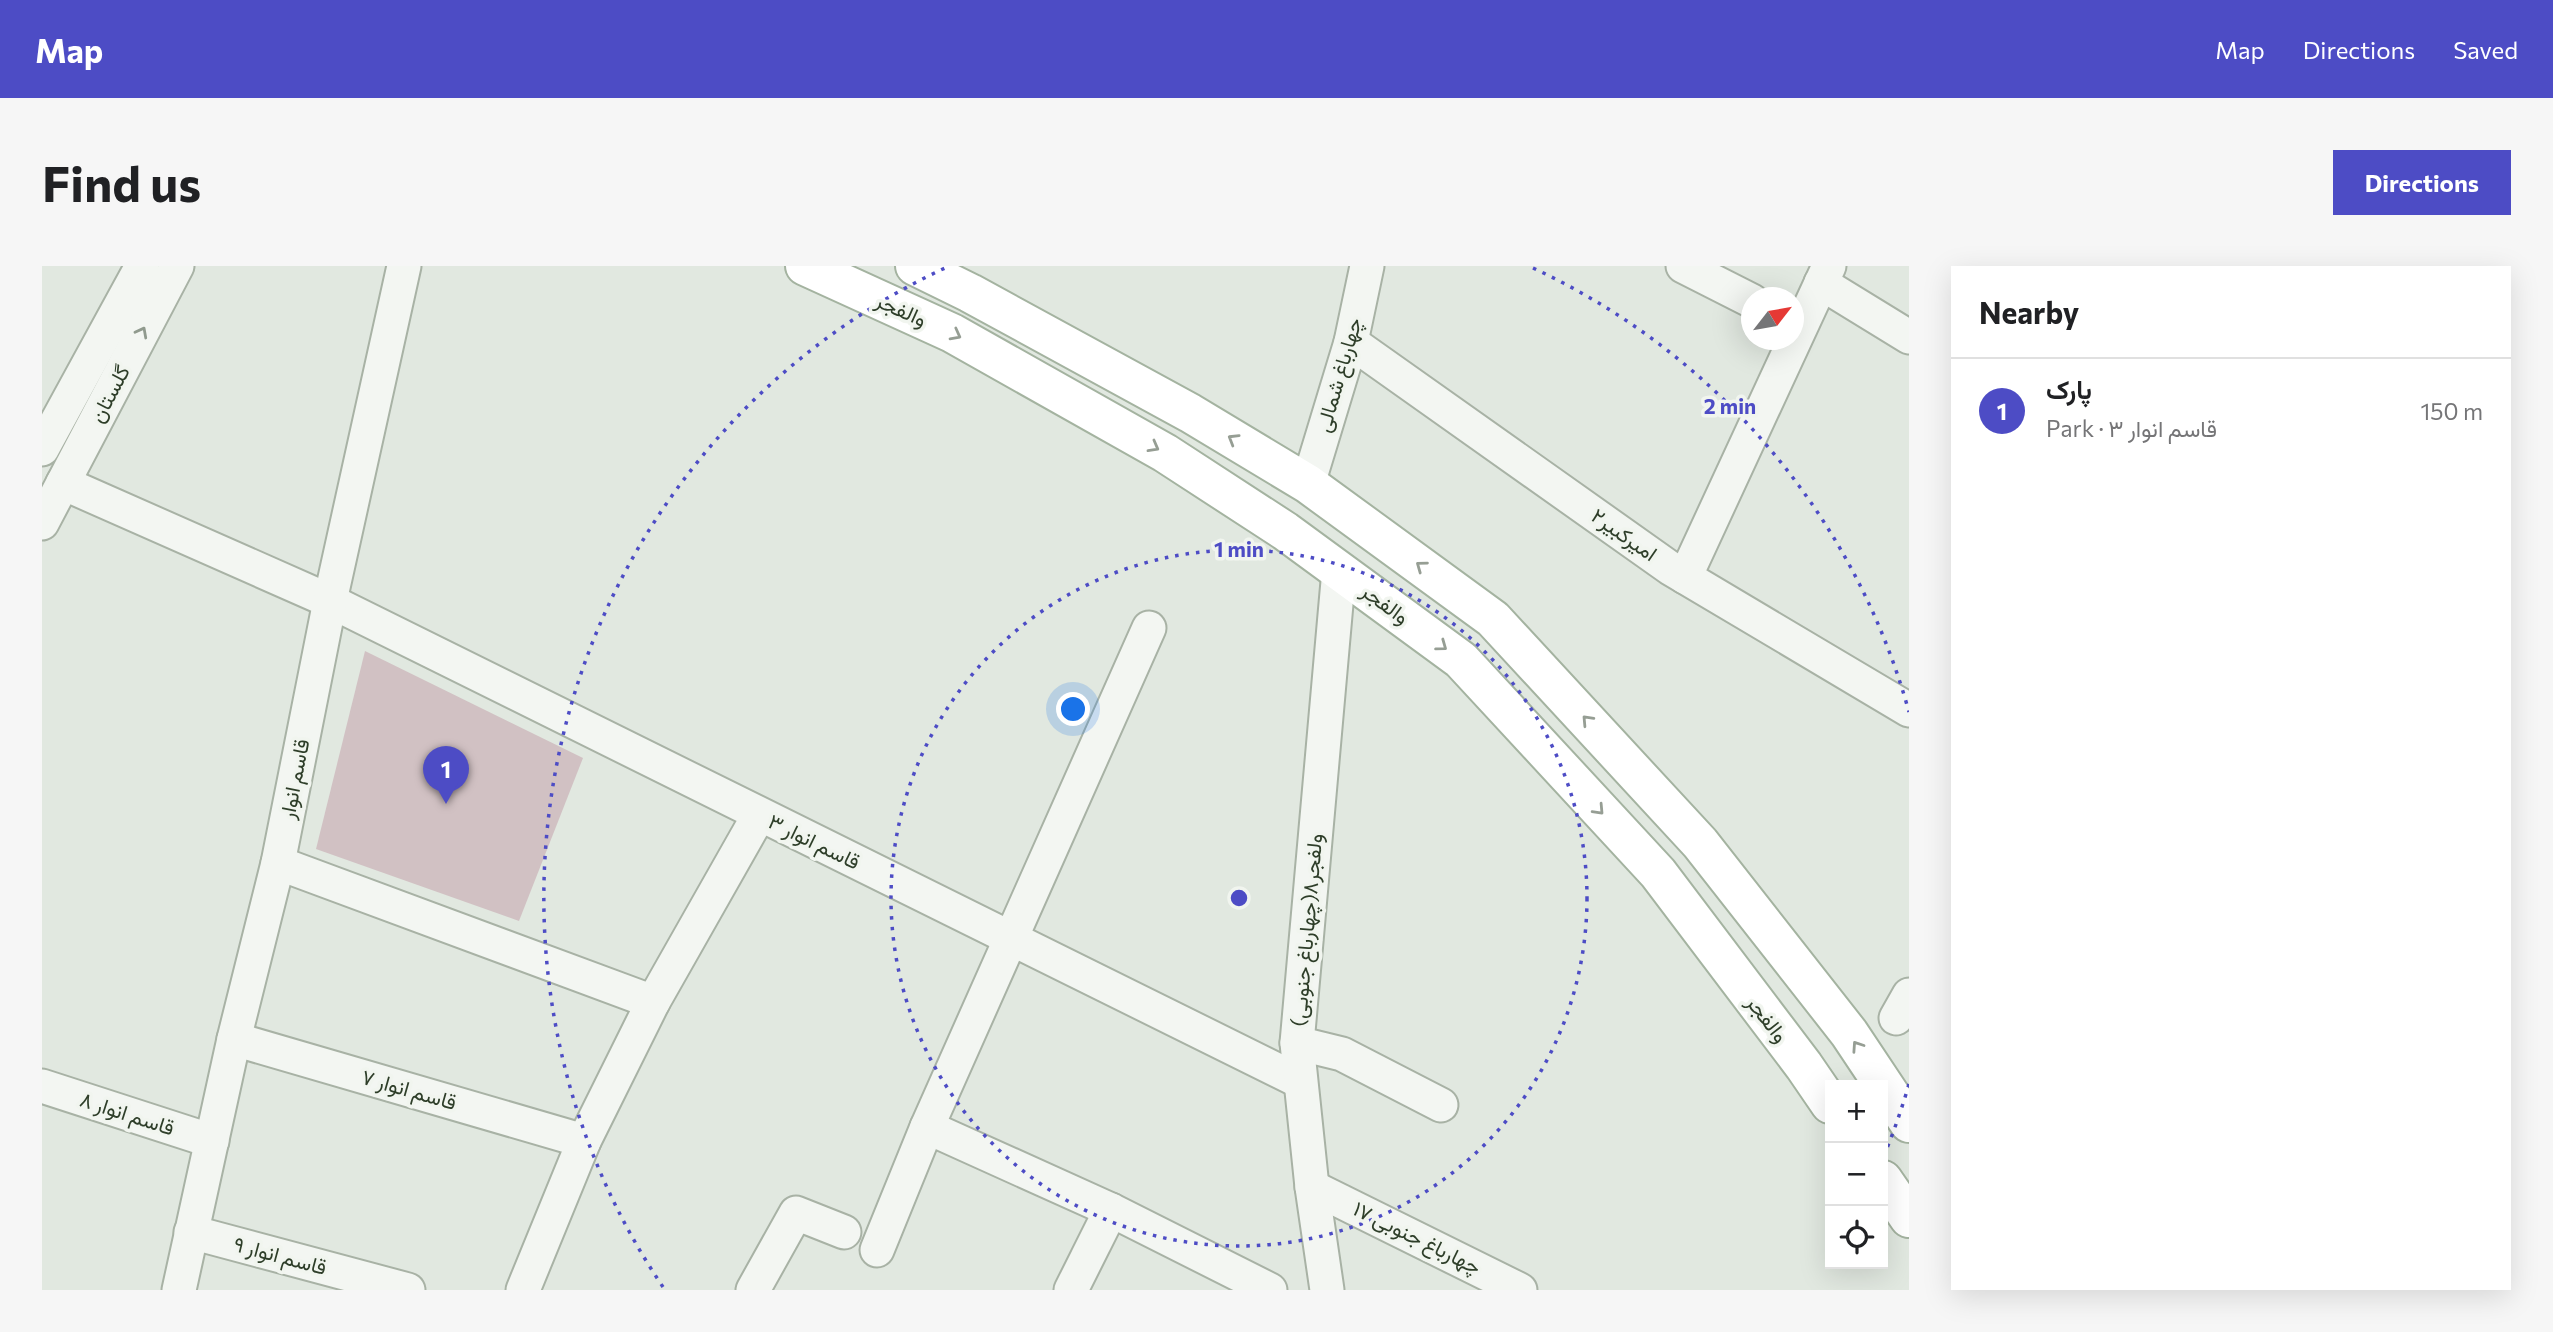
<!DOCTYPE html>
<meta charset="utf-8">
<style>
body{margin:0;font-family:Commissioner,Vazirmatn,sans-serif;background:#f6f6f6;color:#202124}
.controls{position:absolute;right:21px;bottom:21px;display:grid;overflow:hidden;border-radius:0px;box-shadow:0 7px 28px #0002}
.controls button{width:63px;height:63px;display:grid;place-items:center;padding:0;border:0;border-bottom:2px solid #e0e0e0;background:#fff;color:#202124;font:35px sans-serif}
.compass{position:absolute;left:1699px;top:21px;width:63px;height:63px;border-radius:50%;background:#fff;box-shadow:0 7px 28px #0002;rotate:59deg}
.you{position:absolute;left:1032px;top:444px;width:24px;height:24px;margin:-18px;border:5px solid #fff;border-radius:50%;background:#1a73e8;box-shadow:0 0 0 10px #1a73e833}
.badge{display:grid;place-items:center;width:46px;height:46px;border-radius:50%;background:#4d4cc5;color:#fff;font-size:23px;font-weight:700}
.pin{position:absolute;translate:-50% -58px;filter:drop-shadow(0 2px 4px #0008)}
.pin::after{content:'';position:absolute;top:37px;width:24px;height:21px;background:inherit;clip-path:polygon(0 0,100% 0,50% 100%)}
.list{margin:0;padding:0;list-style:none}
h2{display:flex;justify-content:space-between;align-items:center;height:91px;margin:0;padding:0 28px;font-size:30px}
h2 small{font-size:23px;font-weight:400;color:#757577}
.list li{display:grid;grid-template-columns:46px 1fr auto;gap:21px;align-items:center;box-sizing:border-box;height:105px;padding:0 28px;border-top:2px solid #e0e0e0}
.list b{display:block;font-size:26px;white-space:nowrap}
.list p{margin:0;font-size:23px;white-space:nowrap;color:#757577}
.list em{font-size:23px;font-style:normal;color:#757577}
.icon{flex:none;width:38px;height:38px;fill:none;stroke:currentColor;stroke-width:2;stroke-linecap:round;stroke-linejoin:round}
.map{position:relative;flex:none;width:1867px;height:1024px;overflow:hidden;border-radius:0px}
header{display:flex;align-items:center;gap:42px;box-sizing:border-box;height:98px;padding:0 35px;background:#4d4cc5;color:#fff}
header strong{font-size:33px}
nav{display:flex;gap:38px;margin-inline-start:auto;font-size:24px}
.intro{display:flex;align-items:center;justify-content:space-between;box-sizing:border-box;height:168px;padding:0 42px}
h1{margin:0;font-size:49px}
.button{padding:18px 32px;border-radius:0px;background:#4d4cc5;color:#fff;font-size:24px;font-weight:700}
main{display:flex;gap:42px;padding:0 42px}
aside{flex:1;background:#fff;border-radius:0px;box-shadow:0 7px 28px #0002}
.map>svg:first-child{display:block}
</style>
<header>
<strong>Map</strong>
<nav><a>Map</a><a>Directions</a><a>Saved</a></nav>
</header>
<div class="intro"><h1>Find us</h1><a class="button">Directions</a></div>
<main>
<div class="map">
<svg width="1867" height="1024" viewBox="0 0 1867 1024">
<rect width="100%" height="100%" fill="#e1e8e0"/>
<polygon fill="#d1c1c3" points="323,385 541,492 477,655 274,583"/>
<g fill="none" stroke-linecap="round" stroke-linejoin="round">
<defs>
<g id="minor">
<polyline points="1641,0 1710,35"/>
<polyline points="1779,17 1867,71"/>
<polyline points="1309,76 1628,302 1867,444"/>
<polyline points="0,183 100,0"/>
<polyline points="21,217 288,335 1257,815"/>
<polyline points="1266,218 1309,76 1325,0"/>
<polyline points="0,257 135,0"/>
<polyline points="1643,311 1787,0"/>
<polyline points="1107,362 885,861 1069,944 1228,1024"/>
<polyline points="236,597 611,736"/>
<polyline points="1854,752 1867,729"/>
<polyline points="192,773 542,875"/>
<polyline points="1255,777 1300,788 1399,839"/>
<polyline points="0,820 170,875"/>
<polyline points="1270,921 1478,1024"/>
<polyline points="149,966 366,1024"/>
<polyline points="835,984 885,861"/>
<polyline points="137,1024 192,773 236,597 288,335 362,0"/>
<polyline points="481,1024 542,875 611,736 717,549"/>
<polyline points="711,1024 754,947 802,966"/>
<polyline points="1029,1024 1069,944"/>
<polyline points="1285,1024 1270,921 1255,777 1297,304"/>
</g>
<g id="major">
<polyline points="763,0 910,67 1123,187 1243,265 1419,394 1616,607 1762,800 1788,838"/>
<polyline points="873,0 928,27 1148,147 1266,218 1451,353 1658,577 1807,767 1867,857"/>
<polyline points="1841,914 1867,952"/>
</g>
</defs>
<use href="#minor" stroke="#a8b2a5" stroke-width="37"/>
<use href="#major" stroke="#a4b3a0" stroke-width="42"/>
<use href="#minor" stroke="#f3f6f2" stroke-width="33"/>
<use href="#major" stroke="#fff" stroke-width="38"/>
</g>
<defs><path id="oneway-chevron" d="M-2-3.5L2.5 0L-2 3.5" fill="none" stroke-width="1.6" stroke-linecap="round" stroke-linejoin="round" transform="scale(1.75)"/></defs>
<use stroke="#909a8e" href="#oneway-chevron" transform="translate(100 66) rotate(-62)"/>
<g stroke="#969e94">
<use href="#oneway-chevron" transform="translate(914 69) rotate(28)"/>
<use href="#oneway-chevron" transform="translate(1191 173) rotate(-149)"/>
<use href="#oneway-chevron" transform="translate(1112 181) rotate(29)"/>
<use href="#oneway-chevron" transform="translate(1379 300) rotate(-144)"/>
<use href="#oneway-chevron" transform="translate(1400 380) rotate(36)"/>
<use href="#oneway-chevron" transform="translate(1545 454) rotate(-133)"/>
<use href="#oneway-chevron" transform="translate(1557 544) rotate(47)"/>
<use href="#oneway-chevron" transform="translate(1815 780) rotate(-124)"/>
</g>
<g fill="none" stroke="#4d4cc5" stroke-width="3.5" stroke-dasharray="3.5 7">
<circle cx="1197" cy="632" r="348"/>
<path d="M1867 818A695 695 0 0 1 1841 892M621 1021A695 695 0 0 1 903 2M1491 2A695 695 0 0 1 1867 446"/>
</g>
<g text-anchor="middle" stroke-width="7" stroke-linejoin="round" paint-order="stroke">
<g font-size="21" fill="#2e3e29" stroke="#f1f5ef">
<text transform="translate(859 44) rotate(24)" y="7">والفجر</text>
<text transform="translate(1297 109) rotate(-74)" y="7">چهارباغ شمالی</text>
<text transform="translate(68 128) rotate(-62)" y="7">گلستان</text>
<text transform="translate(1582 269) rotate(35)" y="7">امیرکبیر۲</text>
<text transform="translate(1343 338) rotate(36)" y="7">والفجر</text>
<text transform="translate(253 513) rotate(-79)" y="7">قاسم انوار</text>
<text transform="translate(772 576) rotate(26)" y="7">قاسم انوار ۳</text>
<text transform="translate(1265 664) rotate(-85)" y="7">ولفجر۸(چهارباغ جنوبی)</text>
<text transform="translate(1725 753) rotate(52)" y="7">والفجر</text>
<text transform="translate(367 824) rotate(16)" y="7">قاسم انوار ۷</text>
<text transform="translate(85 848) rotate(18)" y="7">قاسم انوار ۸</text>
<text transform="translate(1375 972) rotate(26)" y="7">چهارباغ جنوبی ۱۷</text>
<text transform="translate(238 990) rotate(15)" y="7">قاسم انوار ۹</text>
</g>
</g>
<circle cx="1197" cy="632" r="10" fill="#4d4cc5" stroke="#f1f5ef" stroke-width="3.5"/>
<g font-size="21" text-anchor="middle" font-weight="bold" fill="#4d4cc5" stroke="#f1f5ef" stroke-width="7" stroke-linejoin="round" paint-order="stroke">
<text x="1688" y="148">2 min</text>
<text x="1197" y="291">1 min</text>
</g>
</svg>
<div class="controls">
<button>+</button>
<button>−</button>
<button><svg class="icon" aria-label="locate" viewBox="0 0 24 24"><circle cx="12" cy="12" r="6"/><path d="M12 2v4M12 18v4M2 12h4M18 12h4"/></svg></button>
</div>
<svg class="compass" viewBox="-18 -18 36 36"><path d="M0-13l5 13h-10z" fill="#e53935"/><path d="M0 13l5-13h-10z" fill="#757577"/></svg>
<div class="you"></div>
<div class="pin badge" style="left:404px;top:538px">1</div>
</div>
<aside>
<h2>Nearby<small></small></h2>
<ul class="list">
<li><span class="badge">1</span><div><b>پارک</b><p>Park · قاسم انوار ۳</p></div><em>150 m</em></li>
</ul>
</aside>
</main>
